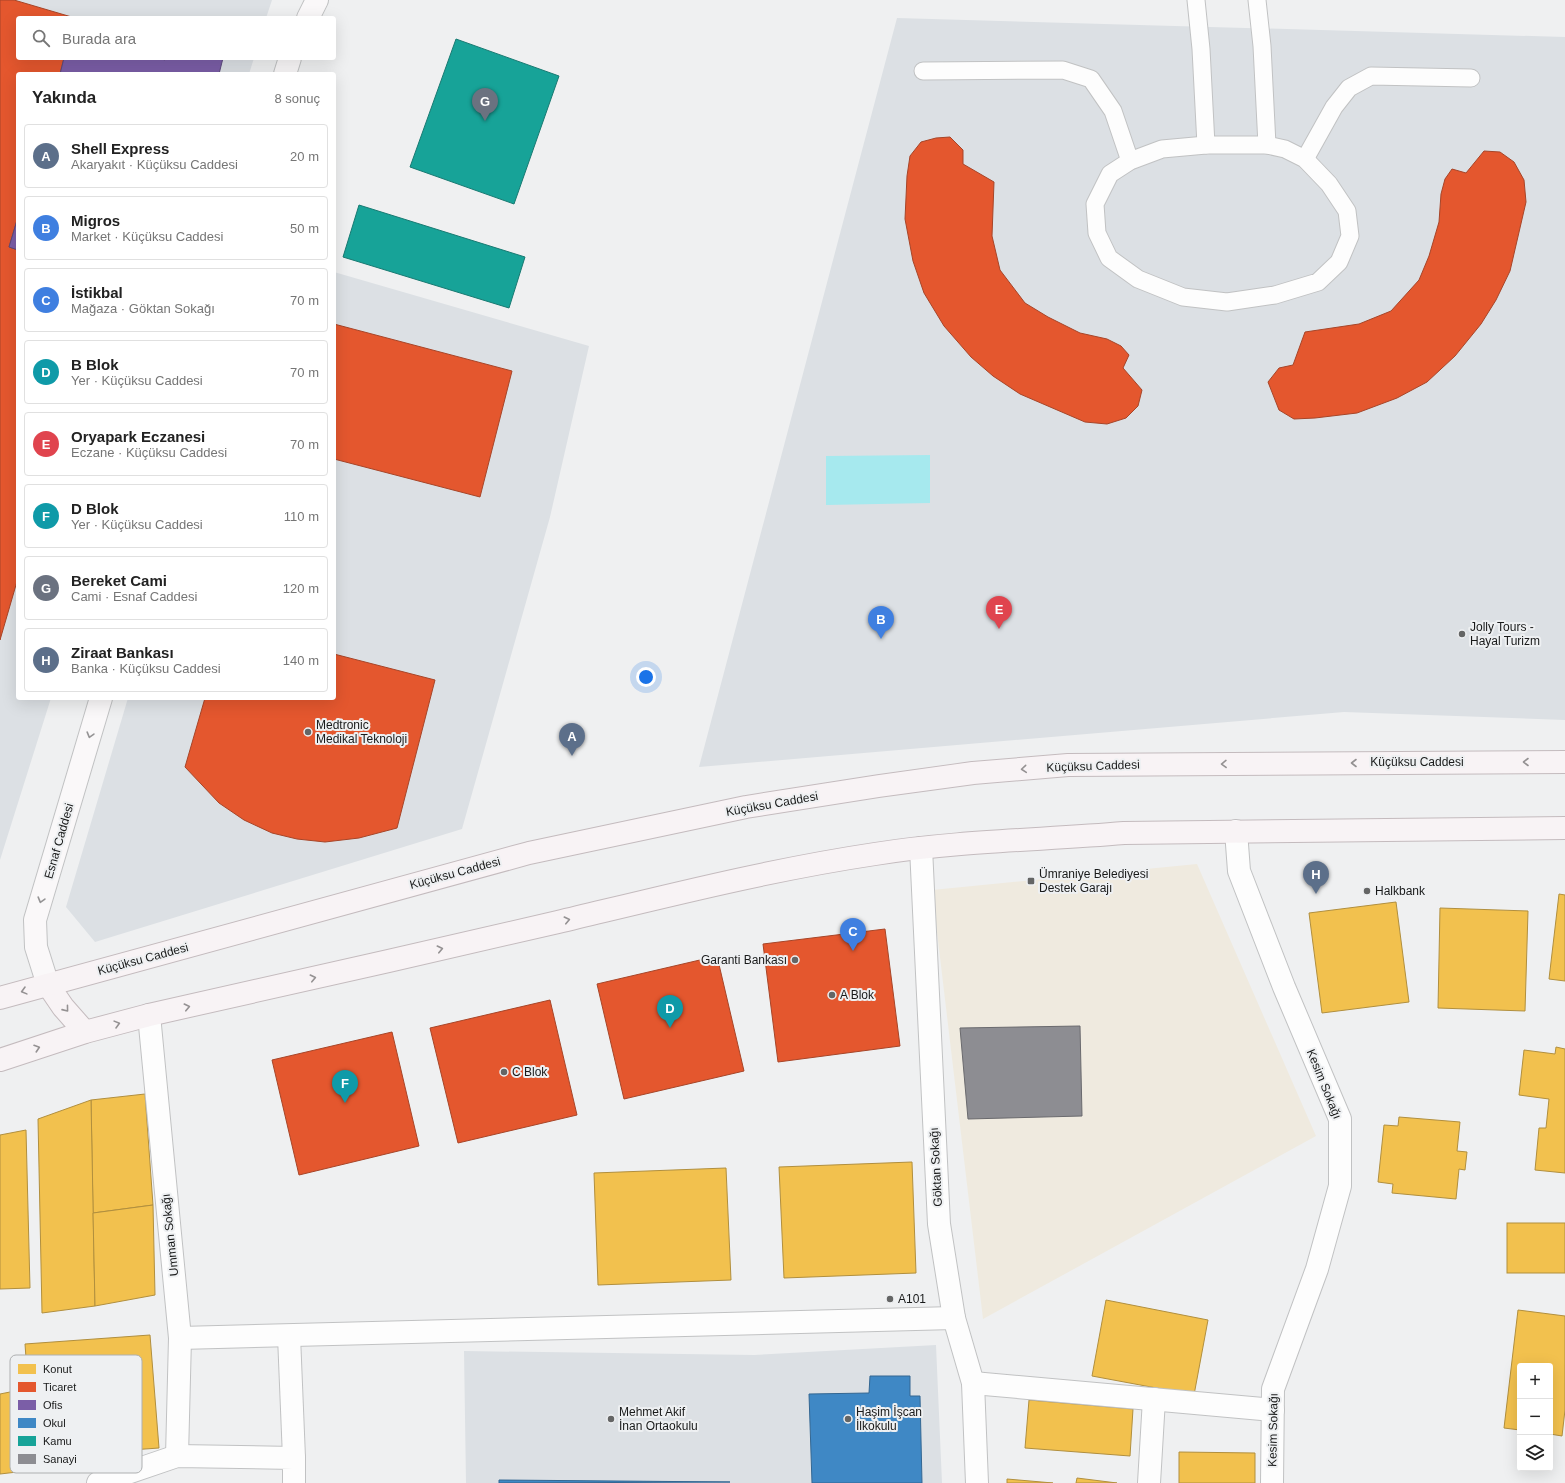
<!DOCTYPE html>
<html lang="tr">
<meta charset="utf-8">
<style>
body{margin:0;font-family:Helvetica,sans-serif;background:#f6f6f6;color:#222}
.controls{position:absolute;right:12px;bottom:12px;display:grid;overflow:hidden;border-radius:4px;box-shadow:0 4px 16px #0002}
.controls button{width:36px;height:36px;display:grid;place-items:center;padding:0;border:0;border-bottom:1px solid #e0e0e0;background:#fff;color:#222;font:20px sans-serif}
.you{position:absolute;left:646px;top:677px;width:14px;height:14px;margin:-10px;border:3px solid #fff;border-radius:50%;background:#1a73e8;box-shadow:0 0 0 6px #1a73e833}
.badge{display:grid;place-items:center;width:26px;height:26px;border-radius:50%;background:#2563eb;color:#fff;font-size:13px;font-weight:700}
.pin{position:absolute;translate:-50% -33px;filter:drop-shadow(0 1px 2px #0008)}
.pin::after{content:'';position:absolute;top:21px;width:14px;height:12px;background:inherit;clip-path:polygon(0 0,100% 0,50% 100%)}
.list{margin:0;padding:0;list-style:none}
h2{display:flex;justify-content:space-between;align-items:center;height:52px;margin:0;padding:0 16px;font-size:17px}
h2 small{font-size:13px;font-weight:400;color:#767676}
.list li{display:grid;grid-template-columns:26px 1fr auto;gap:12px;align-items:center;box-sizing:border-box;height:64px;margin:0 8px 8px;padding:0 8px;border:1px solid #e0e0e0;border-radius:4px}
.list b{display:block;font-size:15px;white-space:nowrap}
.list p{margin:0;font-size:13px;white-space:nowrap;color:#767676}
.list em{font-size:13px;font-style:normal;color:#767676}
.icon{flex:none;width:22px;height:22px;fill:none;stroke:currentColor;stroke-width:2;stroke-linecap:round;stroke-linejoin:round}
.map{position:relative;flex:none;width:1565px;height:1483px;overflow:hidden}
.search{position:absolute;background:#fff;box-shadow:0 4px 16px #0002;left:16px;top:16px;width:320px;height:44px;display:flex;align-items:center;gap:10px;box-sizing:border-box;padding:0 14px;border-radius:4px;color:#767676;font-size:15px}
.panel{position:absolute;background:#fff;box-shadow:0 4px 16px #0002;left:16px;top:72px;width:320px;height:628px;border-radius:4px}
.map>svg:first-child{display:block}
</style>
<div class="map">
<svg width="1565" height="1483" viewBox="0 0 1565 1483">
<rect width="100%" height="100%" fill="#eff0f1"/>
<g fill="#dce0e4">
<polygon points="0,0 272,0 266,18 18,18 18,58 254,58 249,74 18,74 18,698 51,698 0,860"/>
<polygon points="897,18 1565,37 1565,720 1344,712 699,767"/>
<polygon points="334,272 589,346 550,517 462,829 95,942 66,907 128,698 334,698"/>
<polygon points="936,1345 942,1483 466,1483 464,1351 754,1355"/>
</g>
<polygon fill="#efeadf" points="1197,864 1316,1136 983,1319 932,890"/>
<polygon fill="#a6e9ee" points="930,455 930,503 826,505 826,456"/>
<g fill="#f2c14e" stroke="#b18f3e">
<polygon points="1559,894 1565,895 1565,981 1549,979"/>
<polygon points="1396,902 1409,1002 1322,1013 1309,913"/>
<polygon points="1440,908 1528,911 1525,1011 1438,1008"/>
<polygon points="1556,1047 1565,1049 1565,1173 1535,1170 1539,1128 1546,1128 1549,1099 1519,1095 1524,1050 1555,1054"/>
<polygon points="145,1094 153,1205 93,1213 91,1100"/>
<polygon points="91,1100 95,1306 42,1313 38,1119"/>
<polygon points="1399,1117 1460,1122 1457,1151 1467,1152 1465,1170 1459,1169 1456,1199 1392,1193 1393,1184 1378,1182 1384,1125 1398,1126"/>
<polygon points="26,1130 30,1288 0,1289 0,1135"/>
<polygon points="912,1162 916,1273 784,1278 779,1167"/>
<polygon points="726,1168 731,1280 598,1285 594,1173"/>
<polygon points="153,1205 155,1295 95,1306 93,1213"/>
<rect x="1507" y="1223" width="58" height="50"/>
<polygon points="1106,1300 1208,1320 1194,1395 1092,1376"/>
<polygon points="1518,1310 1565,1316 1565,1410 1562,1436 1550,1434 1550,1366 1520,1366 1520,1430 1504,1428"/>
<polygon points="150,1335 159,1448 33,1457 25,1344"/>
<polygon points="15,1391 26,1471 0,1474 0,1394"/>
<polygon points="1029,1400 1133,1409 1130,1456 1025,1448"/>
<polygon points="1179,1452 1255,1453 1255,1483 1179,1483"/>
<polygon points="1077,1478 1117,1483 1076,1483"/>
<polygon points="1007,1479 1053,1483 1007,1483"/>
</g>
<g fill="#e4572e" stroke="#a74528">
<polygon points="0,0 14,0 75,18 18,18 18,58 64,58 60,74 18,74 18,217 9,247 18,250 18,578 0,640"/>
<polygon points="950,137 963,150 963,164 994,182 992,236 1000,270 1025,303 1048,317 1080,333 1107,339 1121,346 1129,355 1123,368 1142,390 1138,406 1126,418 1107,424 1085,422 1020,394 993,376 971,357 944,326 924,293 913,261 905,219 907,176 910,156 921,142 936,138"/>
<polygon points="1484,151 1500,152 1514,162 1524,180 1526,202 1510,271 1496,300 1481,324 1455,356 1427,382 1397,398 1357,413 1315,418 1294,419 1279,410 1268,382 1279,368 1293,365 1305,332 1359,324 1391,311 1419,280 1429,256 1439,222 1441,194 1445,179 1452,169 1466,173"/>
<polygon points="334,324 512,371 480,497 334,459"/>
<polygon points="334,654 435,680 397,828 359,838 325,842 297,839 272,833 244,820 219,803 185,767 205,698 334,698"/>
<polygon points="885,929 900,1046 778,1062 763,944"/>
<polygon points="717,956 744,1071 624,1099 597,984"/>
<polygon points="550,1000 577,1115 458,1143 430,1028"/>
<polygon points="392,1032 419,1146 299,1175 272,1060"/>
</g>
<g fill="#7b5ea7" stroke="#5e4a7d">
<polygon points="64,58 158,58 165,60 166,58 223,58 219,74 60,74"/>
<polygon points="18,217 18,250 9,247"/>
</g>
<g fill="#3f88c5" stroke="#346792">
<polygon points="870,1376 910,1376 910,1396 920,1396 922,1483 812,1483 809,1394 869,1393"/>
<polygon points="499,1480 730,1482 499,1483"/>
</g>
<g fill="#17a398" stroke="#187a72">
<polygon points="456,39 559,76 514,204 410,167"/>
<polygon points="359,205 525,257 509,308 343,257"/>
</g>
<polygon fill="#8d8d92" stroke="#6a6a6e" points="1080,1026 1082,1116 968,1119 960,1028"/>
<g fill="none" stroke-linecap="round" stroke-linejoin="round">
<defs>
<g id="lane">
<polyline points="1196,0 1201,49 1206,145"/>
<polyline points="1257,0 1262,46 1267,145"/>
<polyline points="923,71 1063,70 1091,79 1113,111 1130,161"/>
<polygon points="1206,145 1267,145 1285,149 1305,159 1329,184 1347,211 1350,236 1339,262 1318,282 1275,295 1227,302 1183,297 1138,279 1109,258 1097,233 1095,204 1110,174 1130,161 1162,149"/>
<polyline points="1305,159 1334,107 1349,88 1371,76 1471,78"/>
</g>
<g id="street">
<polyline points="1236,831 1239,871 1284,987 1340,1119 1340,1186 1317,1269 1273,1389 1272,1483"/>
<polyline points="921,848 939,1224 954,1318 973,1383 977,1483"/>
<polyline points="149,1015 180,1338 177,1456"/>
<polyline points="289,1336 294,1458"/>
<polyline points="180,1338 954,1318"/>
<polyline points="973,1383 1273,1410"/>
<polyline points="98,1483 177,1456 294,1458 294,1483"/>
<polyline points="1149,1483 1154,1399"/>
</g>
<g id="secondary">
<polyline points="308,18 317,0"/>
<polyline points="285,74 290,58"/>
<polyline points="48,985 36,947 35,920 101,698"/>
</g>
<g id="primary">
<polyline points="48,985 63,1007 85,1032"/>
<polyline points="0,998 529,853 746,807 879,786 973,773 1068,765 1565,762"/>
<path d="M0,1060L85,1032L149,1015C285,984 422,954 558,922C663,897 768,870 875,854C957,841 1041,840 1124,833L1565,828"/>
</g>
</defs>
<use href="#lane" stroke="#c1c2c3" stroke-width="19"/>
<use href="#street" stroke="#c1c2c3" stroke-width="24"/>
<use href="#secondary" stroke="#c1c2c3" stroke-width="24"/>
<use href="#primary" stroke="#c4bbbe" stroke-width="24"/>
<use href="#lane" stroke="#fdfdfd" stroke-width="17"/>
<use href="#street" stroke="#fdfdfd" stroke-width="22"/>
<use href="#secondary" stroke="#faf8f9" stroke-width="22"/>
<use href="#primary" stroke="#f8f3f5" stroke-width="22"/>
</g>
<defs><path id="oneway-chevron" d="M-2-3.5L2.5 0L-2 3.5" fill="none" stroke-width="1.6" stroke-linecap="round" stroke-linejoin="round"/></defs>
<g stroke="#959495">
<use href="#oneway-chevron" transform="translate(90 735) rotate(106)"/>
<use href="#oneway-chevron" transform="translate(41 900) rotate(106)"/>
</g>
<g stroke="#949192">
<use href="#oneway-chevron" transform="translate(1526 762) rotate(180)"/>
<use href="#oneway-chevron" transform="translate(1354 763) rotate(180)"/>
<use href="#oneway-chevron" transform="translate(1224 764) rotate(179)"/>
<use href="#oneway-chevron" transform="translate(1024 769) rotate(175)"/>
<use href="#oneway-chevron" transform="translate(567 920) rotate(-13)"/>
<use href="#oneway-chevron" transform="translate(440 949) rotate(-13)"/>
<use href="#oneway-chevron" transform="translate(313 978) rotate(-13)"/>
<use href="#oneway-chevron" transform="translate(24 991) rotate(165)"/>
<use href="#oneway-chevron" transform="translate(187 1007) rotate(-13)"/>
<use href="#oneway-chevron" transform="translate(66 1009) rotate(51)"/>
<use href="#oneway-chevron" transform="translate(117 1024) rotate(-15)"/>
<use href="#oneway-chevron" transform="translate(37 1048) rotate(-18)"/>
</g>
<g fill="#646565" stroke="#eef0f2" stroke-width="1.5">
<circle cx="1462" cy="634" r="4"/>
<circle cx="308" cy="732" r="4"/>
<rect x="1027" y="877" width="8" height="8" rx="2"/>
<circle cx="1367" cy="891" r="4"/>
<circle cx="795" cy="960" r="4"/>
<circle cx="832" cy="995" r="4"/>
<circle cx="504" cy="1072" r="4"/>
<circle cx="890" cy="1299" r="4"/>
<circle cx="611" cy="1419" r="4"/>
<circle cx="848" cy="1419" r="4"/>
</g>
<g text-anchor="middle" stroke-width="4" stroke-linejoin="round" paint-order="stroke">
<g font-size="12" fill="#191a1a" stroke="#eef0f2" text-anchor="start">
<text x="1470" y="631">Jolly Tours -<tspan x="1470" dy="14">Hayal Turizm</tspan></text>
<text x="316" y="729">Medtronic<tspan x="316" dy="14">Medikal Teknoloji</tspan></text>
<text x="1039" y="878">Ümraniye Belediyesi<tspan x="1039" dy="14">Destek Garajı</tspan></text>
<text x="1375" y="895">Halkbank</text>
<text x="787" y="964" text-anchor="end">Garanti Bankası</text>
<text x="840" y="999">A Blok</text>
<text x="512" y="1076">C Blok</text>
<text x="898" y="1303">A101</text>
<text x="619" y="1416">Mehmet Akif<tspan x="619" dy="14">İnan Ortaokulu</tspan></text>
<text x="856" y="1416">Haşim İşcan<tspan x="856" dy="14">İlkokulu</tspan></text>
</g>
<g font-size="12" fill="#191a1a" stroke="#eef0f2">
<text x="1417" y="766">Küçüksu Caddesi</text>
<text transform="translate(1093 766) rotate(-2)" y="4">Küçüksu Caddesi</text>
<text transform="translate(772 804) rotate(-10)" y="4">Küçüksu Caddesi</text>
<text transform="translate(59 841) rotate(-74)" y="4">Esnaf Caddesi</text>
<text transform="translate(455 873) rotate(-15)" y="4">Küçüksu Caddesi</text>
<text transform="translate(143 959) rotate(-15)" y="4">Küçüksu Caddesi</text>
<text transform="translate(1324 1084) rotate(68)" y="4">Kesim Sokağı</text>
<text transform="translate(936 1167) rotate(-93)" y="4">Göktan Sokağı</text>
<text transform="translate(170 1235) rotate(-96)" y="4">Umman Sokağı</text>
<text transform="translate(1273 1430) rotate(-89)" y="4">Kesim Sokağı</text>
</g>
</g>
<rect x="10" y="1355" width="132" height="118" rx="6" fill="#eef0f2" stroke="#aeb0b1" stroke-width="1"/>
<rect x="18" y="1364" width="18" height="10" fill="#f2c14e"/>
<rect x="18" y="1382" width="18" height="10" fill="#e4572e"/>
<rect x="18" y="1400" width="18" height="10" fill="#7b5ea7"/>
<rect x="18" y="1418" width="18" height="10" fill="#3f88c5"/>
<rect x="18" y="1436" width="18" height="10" fill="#17a398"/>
<rect x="18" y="1454" width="18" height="10" fill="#8d8d92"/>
<g font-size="11" fill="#191a1a">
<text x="43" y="1373">Konut</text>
<text x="43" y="1391">Ticaret</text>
<text x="43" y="1409">Ofis</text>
<text x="43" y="1427">Okul</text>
<text x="43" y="1445">Kamu</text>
<text x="43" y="1463">Sanayi</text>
</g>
</svg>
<div class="controls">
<button>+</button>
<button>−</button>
<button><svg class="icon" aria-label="layers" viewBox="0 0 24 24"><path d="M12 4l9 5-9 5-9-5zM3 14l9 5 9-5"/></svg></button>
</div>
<div class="you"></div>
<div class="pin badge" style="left:572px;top:756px;background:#5c6f8a">A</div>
<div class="pin badge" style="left:881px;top:639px;background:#3f7fe0">B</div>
<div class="pin badge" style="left:853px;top:951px;background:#3f7fe0">C</div>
<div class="pin badge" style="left:670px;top:1028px;background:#0f9aa8">D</div>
<div class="pin badge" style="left:999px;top:629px;background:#e0444e">E</div>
<div class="pin badge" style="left:345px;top:1103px;background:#0f9aa8">F</div>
<div class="pin badge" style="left:485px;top:121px;background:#6b7280">G</div>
<div class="pin badge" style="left:1316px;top:894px;background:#5c6f8a">H</div>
<div class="search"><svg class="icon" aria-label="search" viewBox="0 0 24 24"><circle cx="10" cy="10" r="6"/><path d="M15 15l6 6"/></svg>Burada ara</div>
<section class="panel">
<h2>Yakında<small>8 sonuç</small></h2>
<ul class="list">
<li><span class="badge" style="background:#5c6f8a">A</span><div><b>Shell Express</b><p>Akaryakıt · Küçüksu Caddesi</p></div><em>20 m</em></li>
<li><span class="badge" style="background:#3f7fe0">B</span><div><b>Migros</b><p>Market · Küçüksu Caddesi</p></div><em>50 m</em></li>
<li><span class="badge" style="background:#3f7fe0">C</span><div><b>İstikbal</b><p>Mağaza · Göktan Sokağı</p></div><em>70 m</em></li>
<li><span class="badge" style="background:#0f9aa8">D</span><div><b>B Blok</b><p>Yer · Küçüksu Caddesi</p></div><em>70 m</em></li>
<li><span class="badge" style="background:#e0444e">E</span><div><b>Oryapark Eczanesi</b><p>Eczane · Küçüksu Caddesi</p></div><em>70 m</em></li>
<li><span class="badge" style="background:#0f9aa8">F</span><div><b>D Blok</b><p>Yer · Küçüksu Caddesi</p></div><em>110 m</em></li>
<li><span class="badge" style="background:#6b7280">G</span><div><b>Bereket Cami</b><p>Cami · Esnaf Caddesi</p></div><em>120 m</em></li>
<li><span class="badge" style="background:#5c6f8a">H</span><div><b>Ziraat Bankası</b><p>Banka · Küçüksu Caddesi</p></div><em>140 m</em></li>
</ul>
</section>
</div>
